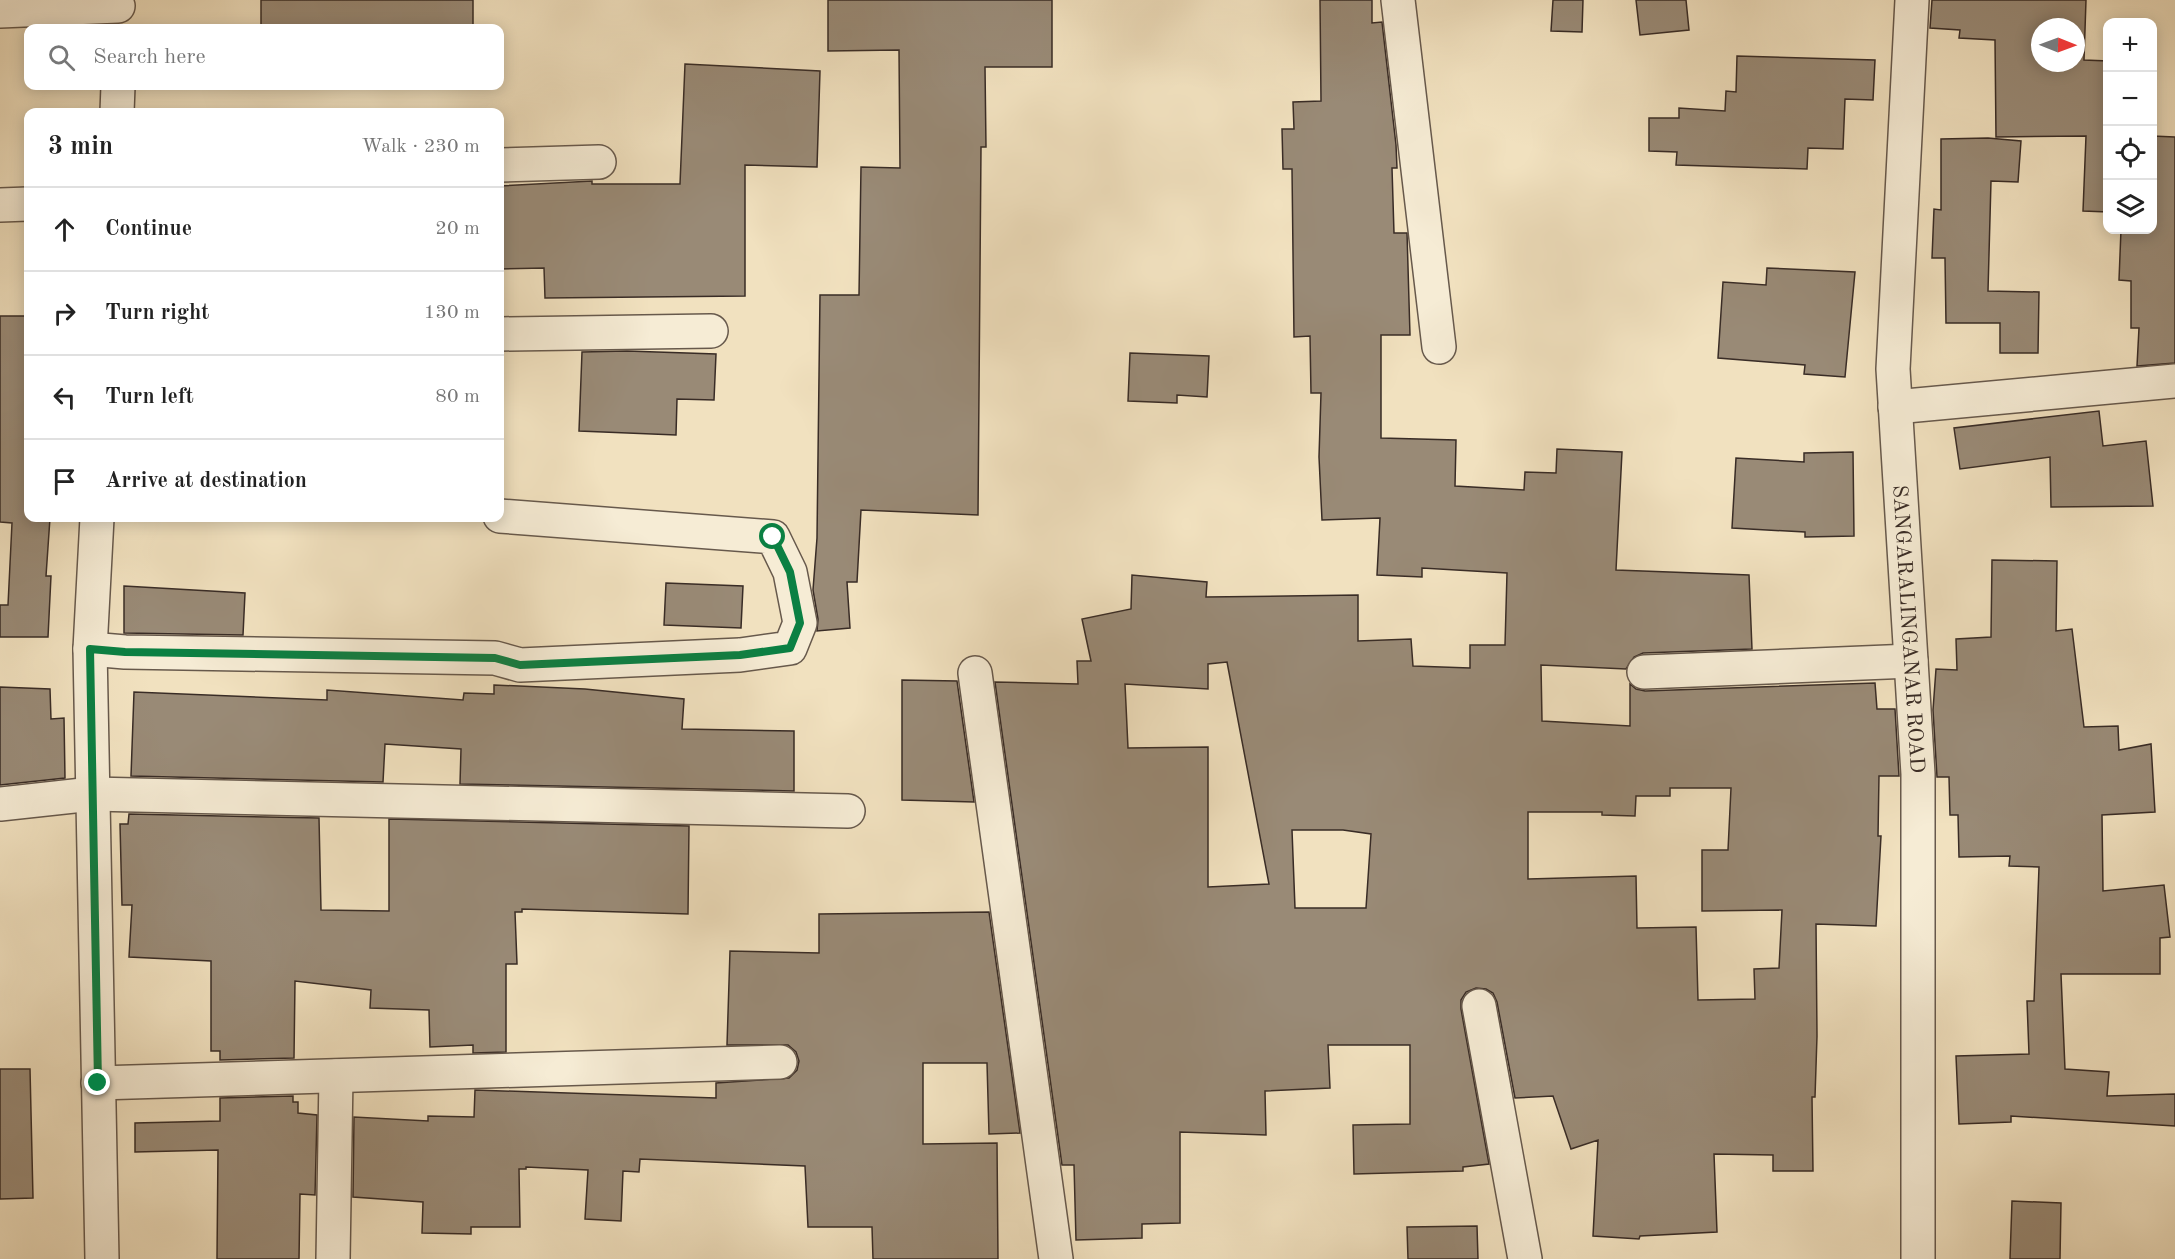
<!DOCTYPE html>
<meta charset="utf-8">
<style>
body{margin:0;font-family:"Old Standard TT",serif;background:#f6f6f6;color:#222}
.controls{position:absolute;right:18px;top:18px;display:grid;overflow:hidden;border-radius:12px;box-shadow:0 3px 15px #0003}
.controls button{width:54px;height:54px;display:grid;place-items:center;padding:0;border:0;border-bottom:2px solid #e0e0e0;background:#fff;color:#222;font:30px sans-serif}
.compass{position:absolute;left:2031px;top:18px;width:54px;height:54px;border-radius:50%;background:#fff;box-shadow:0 3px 15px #0003;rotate:91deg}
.stop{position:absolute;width:18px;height:18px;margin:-14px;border:4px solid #0b8043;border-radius:50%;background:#fff}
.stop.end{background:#0b8043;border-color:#fff;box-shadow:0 2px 6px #0008}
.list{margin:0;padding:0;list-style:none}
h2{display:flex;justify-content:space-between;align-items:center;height:78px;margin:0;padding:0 24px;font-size:26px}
h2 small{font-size:20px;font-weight:400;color:#767676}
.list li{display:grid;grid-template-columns:39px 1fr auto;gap:18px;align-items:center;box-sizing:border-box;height:84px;padding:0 24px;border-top:2px solid #e0e0e0}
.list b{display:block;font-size:22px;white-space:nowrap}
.list em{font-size:20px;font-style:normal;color:#767676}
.icon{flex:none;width:33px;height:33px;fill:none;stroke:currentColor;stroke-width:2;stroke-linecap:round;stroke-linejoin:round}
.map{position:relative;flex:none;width:2175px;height:1259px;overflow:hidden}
.search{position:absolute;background:#fff;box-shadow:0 3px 15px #0003;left:24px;top:24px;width:480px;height:66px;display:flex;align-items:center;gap:15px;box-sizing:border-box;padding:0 21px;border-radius:12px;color:#767676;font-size:22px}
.panel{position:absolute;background:#fff;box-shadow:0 3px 15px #0003;left:24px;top:108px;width:480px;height:414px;border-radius:12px}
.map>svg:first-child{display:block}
</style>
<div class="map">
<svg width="2175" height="1259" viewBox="0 0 2175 1259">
<rect width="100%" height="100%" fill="#f1e1bf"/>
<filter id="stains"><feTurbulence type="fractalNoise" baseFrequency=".00333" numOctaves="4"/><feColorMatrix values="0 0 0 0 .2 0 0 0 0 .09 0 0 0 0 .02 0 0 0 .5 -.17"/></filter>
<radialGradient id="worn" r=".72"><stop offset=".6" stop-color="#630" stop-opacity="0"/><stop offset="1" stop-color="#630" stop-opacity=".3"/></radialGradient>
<g fill="#998a76" stroke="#392c26" stroke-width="1.5" fill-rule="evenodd">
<rect x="261" y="0" width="212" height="28"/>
<polygon points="828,0 1052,0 1052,67 985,67 986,147 981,147 978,515 861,510 857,582 847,582 850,628 817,631 818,619 813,590 817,538 820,295 859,295 861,167 900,168 899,50 828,51"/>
<path d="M1320,0H1372V23L1382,22L1396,145L1397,168H1392L1394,233H1407L1410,335H1381V438L1456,440L1455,486L1524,490L1525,472L1556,473L1557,449L1622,452L1616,570L1749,575L1752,649L1643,653L1634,657L1626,669L1541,665L1542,721L1630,726V684L1636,689L1645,691L1875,683L1877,709H1895L1899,776H1879L1878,836H1881L1876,926L1816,924L1817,1036L1815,1097H1812L1813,1171H1773V1155L1714,1154L1717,1232L1640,1236L1639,1239L1593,1236L1598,1140L1571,1149L1553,1096L1515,1098L1497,1002L1493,993L1486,989L1476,988L1466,992L1461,1000V1009L1489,1164L1463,1167V1171L1354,1174L1353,1125L1410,1124V1045H1328L1330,1088L1265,1091L1266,1135L1180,1132V1223L1142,1224V1238L1076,1240L1074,1165H1062L995,682L1078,684L1077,661H1091L1082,619L1131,609L1132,575L1207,582L1206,597L1358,595V641L1411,639L1413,666L1470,668V645H1505L1507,573L1422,568V577L1377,575L1380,518L1322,520L1319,457L1321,393H1311L1310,336L1294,337L1292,169H1283L1282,129H1294L1293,102L1321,101ZM1227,662L1269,884L1208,887V747L1128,748L1125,684L1208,689V664ZM1670,788H1731L1728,850H1702V911L1782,910L1779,968L1754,969L1755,999L1698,1000L1696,927L1637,928L1636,876L1528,879V812H1602V815L1635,816L1636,796H1670ZM1292,830H1343L1371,834L1366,908H1295Z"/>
<polygon points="1553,0 1583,0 1582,32 1551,31"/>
<polygon points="1636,0 1686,0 1689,30 1640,35"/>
<path d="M1932,0H2086L2084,60L2108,61V212L2083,211L2086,136L1996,137L1995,40L1959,38L1960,30L1930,28ZM2040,27H2076V63H2040Z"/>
<polygon points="1737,56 1875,60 1873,100 1845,99 1843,149 1808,148 1807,169 1676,165 1677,152 1649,151 1649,118 1679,118 1679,108 1725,111 1726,91 1736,92"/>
<polygon points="685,64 820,71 817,167 745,165 745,296 545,298 544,268 500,269 500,186 592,181 592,184 680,184"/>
<polygon points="2152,136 2175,137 2175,363 2137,366 2139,328 2131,328 2131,281 2119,280 2121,230 2152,230"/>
<polygon points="1988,138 2021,141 2018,182 1991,181 1988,291 2039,292 2038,353 2000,353 2000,323 1946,323 1945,258 1932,258 1934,209 1941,210 1941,139"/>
<polygon points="1767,268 1855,272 1845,377 1804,374 1805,365 1718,358 1723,282 1766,285"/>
<polygon points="0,316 28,316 28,518 50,518 46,576 51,576 48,637 0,637 0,605 8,605 12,523 0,522"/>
<polygon points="627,351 716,354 714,400 677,399 676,435 579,431 582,352"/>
<polygon points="1130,353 1209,356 1207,397 1177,395 1177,403 1128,401"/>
<polygon points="2099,411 2103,446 2146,441 2153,506 2051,507 2050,457 1960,469 1954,428"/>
<polygon points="1853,452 1854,536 1805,537 1805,532 1732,528 1736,458 1804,462 1804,453"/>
<polygon points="1992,560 2057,561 2056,631 2072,629 2084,727 2118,726 2119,750 2151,744 2155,812 2102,815 2103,891 2164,885 2170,937 2160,938 2160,974 2061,974 2065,1069 2109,1072 2107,1096 2175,1094 2175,1126 2011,1116 2011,1122 1959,1124 1956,1056 2029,1054 2027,1001 2034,1001 2039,867 2009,866 2010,856 1959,857 1958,815 1950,815 1949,777 1937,777 1933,710 1936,669 1957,670 1956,639 1991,637"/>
<polygon points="666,583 743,586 741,628 664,625"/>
<polygon points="124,586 245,593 243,635 124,633"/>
<polygon points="902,680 957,681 974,802 902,800"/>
<polygon points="494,685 585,689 684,699 682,729 794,731 794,791 460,784 461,749 385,744 383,782 131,776 134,692 327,700 327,690 463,700 464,693 494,694"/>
<polygon points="0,687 50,689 51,719 64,718 65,778 0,785"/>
<polygon points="129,814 319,818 321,910 389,911 389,819 689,826 688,914 522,909 522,912 515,912 517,964 506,964 506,1052 473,1053 473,1045 430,1047 429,1010 370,1008 371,990 295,981 294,1058 220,1060 220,1051 211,1051 211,961 129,957 132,905 122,905 120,824 128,824"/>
<polygon points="989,912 1020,1133 989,1134 987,1063 923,1063 923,1144 997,1143 998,1259 873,1259 872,1227 808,1227 805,1166 640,1159 639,1172 623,1171 621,1221 585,1219 588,1170 526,1167 526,1169 519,1169 520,1227 471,1227 471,1234 422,1233 423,1202 353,1197 354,1117 428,1121 428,1116 474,1117 475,1090 716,1098 716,1083 789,1078 797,1070 799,1061 796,1052 788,1045 727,1045 730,951 819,953 819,914"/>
<polygon points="0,1069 30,1069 33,1198 0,1199"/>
<polygon points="293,1096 293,1102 298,1102 298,1113 317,1115 315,1195 300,1194 299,1259 217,1259 218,1150 135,1152 135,1123 220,1121 220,1098"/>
<polygon points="2012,1201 2061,1203 2060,1259 2010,1259"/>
<polygon points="1477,1226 1478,1259 1408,1259 1407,1227"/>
</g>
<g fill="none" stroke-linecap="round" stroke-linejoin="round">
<defs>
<g id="minor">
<polyline points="1398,0 1439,347"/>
<path id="s1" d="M1912,0L1893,369L1918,774V1259"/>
<polyline points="0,11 118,6"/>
<polyline points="117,112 118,86"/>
<polyline points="500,165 599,162"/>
<polyline points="0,205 28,204"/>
<polyline points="500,334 711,331"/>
<polyline points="1895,407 2175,381"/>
<polyline points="97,518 90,649 102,1259"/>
<polyline points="90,649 125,652 495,658 520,665 740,655 790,648 800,623 790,572 773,537 500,516"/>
<polyline points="1644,672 1911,661"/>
<polyline points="975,673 1056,1259"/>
<polyline points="0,804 92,794 848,811"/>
<polyline points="1479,1006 1525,1259"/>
<polyline points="98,1083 780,1062"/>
<polyline points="333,1259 336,1076"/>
</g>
</defs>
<use href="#minor" stroke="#67594c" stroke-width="36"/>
<use href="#minor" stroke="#f6ecd5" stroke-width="33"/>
</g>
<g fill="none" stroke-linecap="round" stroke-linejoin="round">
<polyline stroke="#0b8043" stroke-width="8" points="98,1083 90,649 125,652 495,658 520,665 740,655 790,648 800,623 790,572 773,537"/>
</g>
<g text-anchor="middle" stroke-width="4.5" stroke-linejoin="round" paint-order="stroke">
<g font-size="21" fill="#392c26" stroke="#f6ecd5">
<text dy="7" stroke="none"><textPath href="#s1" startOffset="630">SANGARALINGANAR ROAD</textPath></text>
</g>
</g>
<rect width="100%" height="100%" filter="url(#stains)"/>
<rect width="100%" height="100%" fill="url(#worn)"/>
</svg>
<div class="controls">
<button>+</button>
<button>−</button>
<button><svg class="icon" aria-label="locate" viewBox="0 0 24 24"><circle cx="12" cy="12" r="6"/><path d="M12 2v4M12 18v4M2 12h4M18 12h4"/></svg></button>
<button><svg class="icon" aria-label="layers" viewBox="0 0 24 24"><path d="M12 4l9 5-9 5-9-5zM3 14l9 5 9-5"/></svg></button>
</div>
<svg class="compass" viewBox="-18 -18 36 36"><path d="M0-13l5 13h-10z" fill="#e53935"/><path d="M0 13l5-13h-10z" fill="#767676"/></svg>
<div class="stop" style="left:773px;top:537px"></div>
<div class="stop end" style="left:98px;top:1083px"></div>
<div class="search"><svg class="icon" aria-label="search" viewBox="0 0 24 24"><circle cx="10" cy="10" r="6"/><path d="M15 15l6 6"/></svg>Search here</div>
<section class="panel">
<h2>3 min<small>Walk · 230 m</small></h2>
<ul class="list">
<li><svg class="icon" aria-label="ahead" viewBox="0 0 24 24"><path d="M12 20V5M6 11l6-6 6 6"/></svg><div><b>Continue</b></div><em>20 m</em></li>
<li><svg class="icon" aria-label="right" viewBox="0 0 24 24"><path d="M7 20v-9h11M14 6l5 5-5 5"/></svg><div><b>Turn right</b></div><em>130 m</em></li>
<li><svg class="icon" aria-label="left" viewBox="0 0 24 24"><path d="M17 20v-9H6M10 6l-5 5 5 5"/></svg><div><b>Turn left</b></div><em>80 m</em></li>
<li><svg class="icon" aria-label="arrive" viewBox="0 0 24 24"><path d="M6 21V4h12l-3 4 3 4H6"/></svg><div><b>Arrive at destination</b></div></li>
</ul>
</section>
</div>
